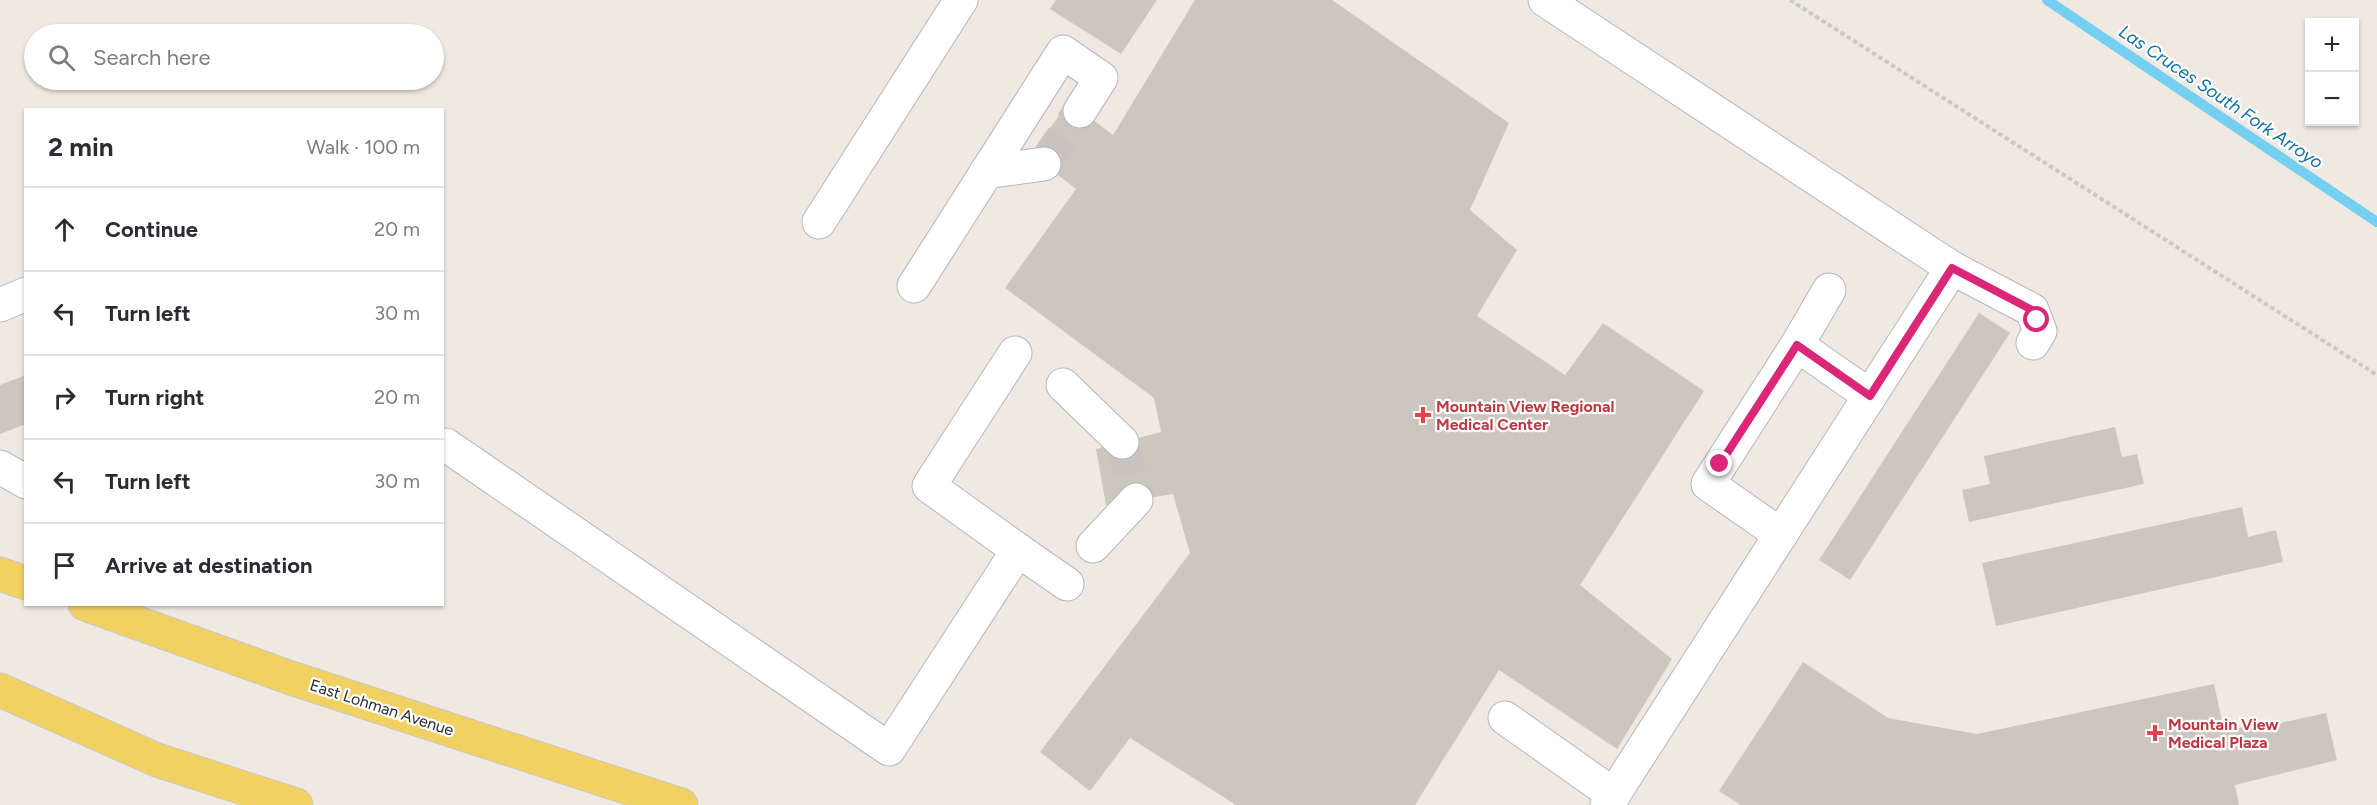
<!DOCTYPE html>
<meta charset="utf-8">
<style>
body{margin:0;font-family:Figtree,sans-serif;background:#f7f7f7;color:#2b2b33}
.controls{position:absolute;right:18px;top:18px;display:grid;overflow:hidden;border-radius:0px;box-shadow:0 2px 4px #0004}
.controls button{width:54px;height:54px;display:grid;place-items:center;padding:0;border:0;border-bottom:2px solid #e1e1e2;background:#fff;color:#2b2b33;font:30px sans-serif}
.stop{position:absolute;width:18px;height:18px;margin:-14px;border:4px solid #db2777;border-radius:50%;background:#fff}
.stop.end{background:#db2777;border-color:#fff;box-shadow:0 2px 6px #0008}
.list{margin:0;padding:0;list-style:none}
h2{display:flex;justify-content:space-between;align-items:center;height:78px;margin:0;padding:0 24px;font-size:26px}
h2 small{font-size:20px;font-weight:400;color:#7c7c81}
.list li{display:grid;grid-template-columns:39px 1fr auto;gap:18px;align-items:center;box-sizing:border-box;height:84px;padding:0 24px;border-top:2px solid #e1e1e2}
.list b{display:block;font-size:22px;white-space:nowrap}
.list em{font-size:20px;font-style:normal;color:#7c7c81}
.icon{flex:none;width:33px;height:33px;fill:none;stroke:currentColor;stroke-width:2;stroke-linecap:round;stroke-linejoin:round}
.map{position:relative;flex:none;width:2377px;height:805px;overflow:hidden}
.search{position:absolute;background:#fff;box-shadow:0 2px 4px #0004;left:24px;top:24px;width:420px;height:66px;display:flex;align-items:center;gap:15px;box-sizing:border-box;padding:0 21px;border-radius:33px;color:#7c7c81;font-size:22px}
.panel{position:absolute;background:#fff;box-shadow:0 2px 4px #0004;left:24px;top:108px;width:420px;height:498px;border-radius:0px}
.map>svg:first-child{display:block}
</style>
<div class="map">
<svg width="2377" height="805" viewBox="0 0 2377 805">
<rect width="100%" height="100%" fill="#efe9e1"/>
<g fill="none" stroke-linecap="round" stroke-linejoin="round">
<polyline stroke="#75cff0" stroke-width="10" points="2047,0 2377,222"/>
</g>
<g fill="#cbc7bf">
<polygon points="1056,0 1157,0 1121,54 1050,9"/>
<polygon points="1195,0 1332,0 1509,123 1470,210 1517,250 1477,316 1565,375 1603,323 1704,391 1580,585 1672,659 1617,749 1499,670 1415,805 1236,805 1130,738 1090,791 1040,752 1190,553 1173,494 1106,505 1096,449 1161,432 1154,398 1005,288 1076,189 1031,154 1069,102 1113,135"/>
<polygon points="1979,313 2010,333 1850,580 1819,560"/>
<polygon points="26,375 26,424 0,434 0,385"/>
<polygon points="2115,427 2122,457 2137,454 2144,484 1969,522 1962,490 1990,484 1984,456"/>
<polygon points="2242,507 2248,537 2276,530 2283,562 1996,626 1982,563"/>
<polygon points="1803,662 1888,718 1977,734 2214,684 2224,730 2263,724 2265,733 2271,731 2271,725 2326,713 2337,760 2235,785 2239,805 1741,805 1719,791"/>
</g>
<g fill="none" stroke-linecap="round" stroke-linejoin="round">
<g stroke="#c8c4bd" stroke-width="33" stroke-dasharray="33 16" stroke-linecap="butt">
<polyline points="1044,164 1080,111"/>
<polyline points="1122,442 1136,500"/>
</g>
<defs>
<g id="minor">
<polyline points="1545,0 1952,268 2032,310 2040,331 2033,343"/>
<polyline points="986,172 1044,164"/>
<polyline points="819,222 961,0"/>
<polyline points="914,286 1063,52 1101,78 1080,111"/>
<polyline points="1829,290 1797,345 1870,396"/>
<polyline points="0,305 26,294"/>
<polyline points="1015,353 929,486 1018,550"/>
<polyline points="1063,385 1122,442"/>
<polyline points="446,445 889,749 1018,550 1067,584"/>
<polyline points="0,467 26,482"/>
<polyline points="1781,535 1708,484 1797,345"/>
<polyline points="1093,546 1136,500"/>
<polyline points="1505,718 1614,795"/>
<polyline points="1607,805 1952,268"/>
</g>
<g id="major">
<polyline points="0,574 26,583"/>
<polyline points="85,604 291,678 681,805"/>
<polyline points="0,690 157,760 296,805"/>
</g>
</defs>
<use href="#minor" stroke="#b4b7c1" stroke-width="35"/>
<use href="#major" stroke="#c9c9c9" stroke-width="35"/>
<polyline stroke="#c9c9c9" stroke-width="4" stroke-dasharray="4.5 3" stroke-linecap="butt" points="1790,0 2377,375"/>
<use href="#minor" stroke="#fff" stroke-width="33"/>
<use href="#major" stroke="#f2d163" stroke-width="33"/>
</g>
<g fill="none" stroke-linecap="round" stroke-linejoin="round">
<polyline stroke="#db2777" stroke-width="8" points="1720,464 1797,345 1870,396 1952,268 2032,310 2037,320"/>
</g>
<g fill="#e0444e" stroke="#fff" stroke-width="2">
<path d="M1420 406h6v6h6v6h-6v6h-6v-6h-6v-6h6z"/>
<path d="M2152 724h6v6h6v6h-6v6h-6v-6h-6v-6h6z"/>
</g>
<g text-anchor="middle" stroke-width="4.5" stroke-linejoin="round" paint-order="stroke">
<g font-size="16" font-weight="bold" fill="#be3a42" stroke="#fff" text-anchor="start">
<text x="1436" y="412">Mountain View Regional<tspan x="1436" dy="18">Medical Center</tspan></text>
<text x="2168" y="730">Mountain View<tspan x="2168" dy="18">Medical Plaza</tspan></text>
</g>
<g font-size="16" fill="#2e2e2e" stroke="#fff">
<text transform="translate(382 707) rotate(18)" y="6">East Lohman Avenue</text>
</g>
<g font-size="18" font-style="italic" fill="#0d6fa3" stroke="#fff">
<text transform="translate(2221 97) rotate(34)" y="6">Las Cruces South Fork Arroyo</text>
</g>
</g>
</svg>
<div class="controls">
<button>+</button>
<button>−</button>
</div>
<div class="stop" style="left:2037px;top:320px"></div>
<div class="stop end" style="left:1720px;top:464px"></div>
<div class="search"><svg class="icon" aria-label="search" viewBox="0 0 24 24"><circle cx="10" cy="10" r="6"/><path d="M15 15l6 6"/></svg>Search here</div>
<section class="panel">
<h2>2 min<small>Walk · 100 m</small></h2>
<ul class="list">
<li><svg class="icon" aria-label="ahead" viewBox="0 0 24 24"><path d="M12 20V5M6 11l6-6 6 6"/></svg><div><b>Continue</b></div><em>20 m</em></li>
<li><svg class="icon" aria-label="left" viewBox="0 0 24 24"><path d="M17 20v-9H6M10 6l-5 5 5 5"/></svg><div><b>Turn left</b></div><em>30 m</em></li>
<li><svg class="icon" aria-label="right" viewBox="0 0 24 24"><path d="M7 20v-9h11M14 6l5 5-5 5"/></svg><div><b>Turn right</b></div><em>20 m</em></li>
<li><svg class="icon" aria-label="left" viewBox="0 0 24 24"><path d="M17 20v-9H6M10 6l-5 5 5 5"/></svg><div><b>Turn left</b></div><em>30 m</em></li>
<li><svg class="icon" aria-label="arrive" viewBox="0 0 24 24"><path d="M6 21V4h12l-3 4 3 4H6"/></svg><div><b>Arrive at destination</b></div></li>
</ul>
</section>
</div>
